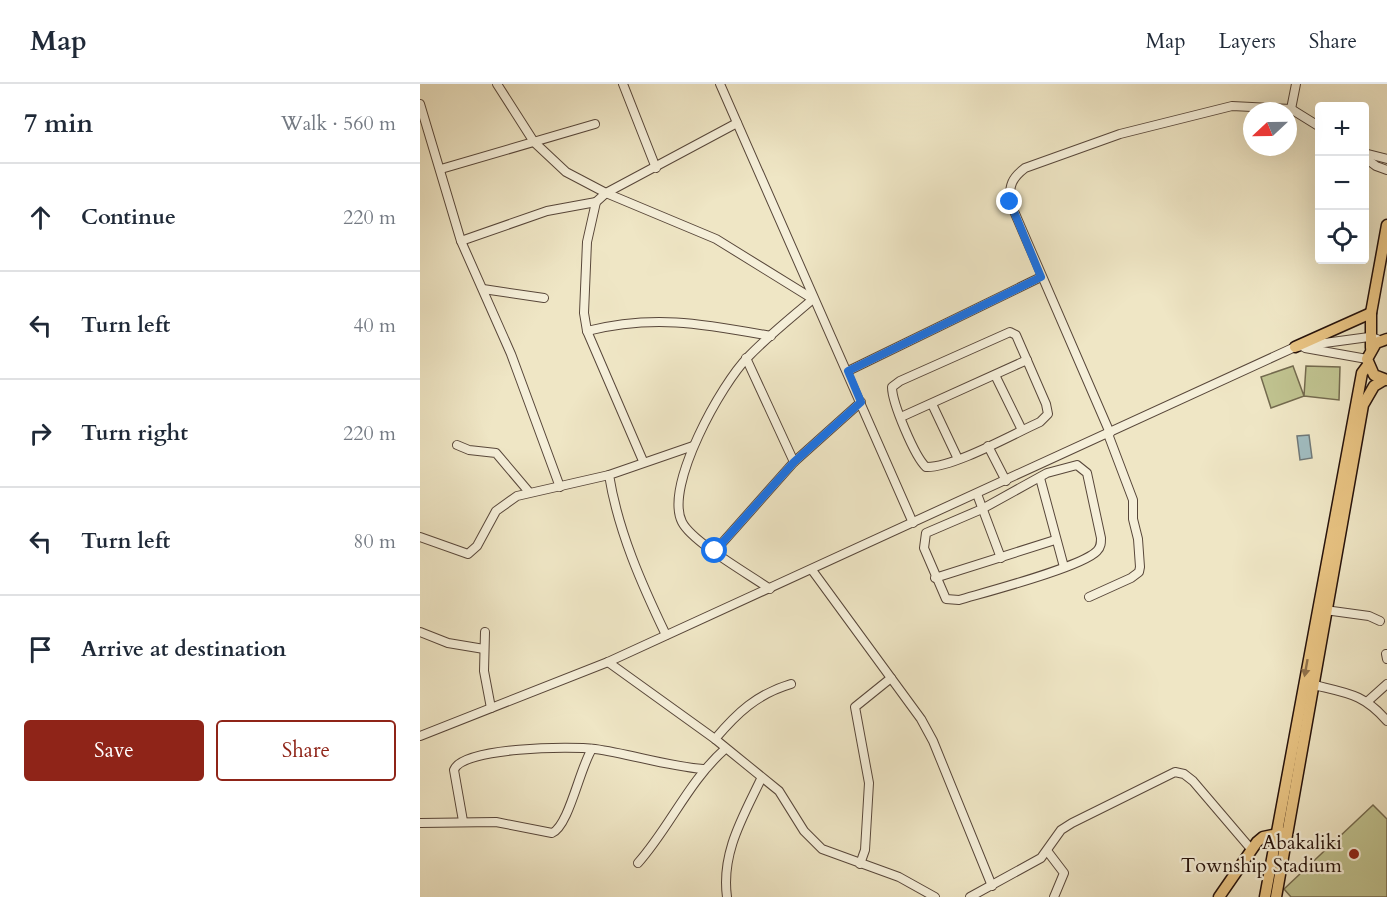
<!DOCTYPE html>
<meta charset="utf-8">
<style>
body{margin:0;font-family:Cardo,serif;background:#f2f2f3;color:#1f2937}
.controls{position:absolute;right:18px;top:18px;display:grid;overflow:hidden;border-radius:6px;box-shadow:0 6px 24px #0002}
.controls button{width:54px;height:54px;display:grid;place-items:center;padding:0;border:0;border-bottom:2px solid #e0e1e3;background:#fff;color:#1f2937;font:30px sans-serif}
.compass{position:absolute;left:823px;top:18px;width:54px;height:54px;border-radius:50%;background:#fff;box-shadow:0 6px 24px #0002;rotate:248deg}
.stop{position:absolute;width:18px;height:18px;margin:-14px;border:4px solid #1a73e8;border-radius:50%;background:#fff}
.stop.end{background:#1a73e8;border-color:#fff;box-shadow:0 2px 6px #0008}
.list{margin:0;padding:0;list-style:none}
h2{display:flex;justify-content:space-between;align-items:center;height:78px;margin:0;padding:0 24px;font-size:26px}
h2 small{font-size:20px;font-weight:400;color:#747a83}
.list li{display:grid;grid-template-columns:39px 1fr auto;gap:18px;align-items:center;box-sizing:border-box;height:108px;padding:0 24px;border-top:2px solid #e0e1e3}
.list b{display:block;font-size:22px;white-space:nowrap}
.list em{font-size:20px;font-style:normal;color:#747a83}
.actions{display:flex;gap:12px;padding:18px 24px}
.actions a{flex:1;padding:14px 0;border:2px solid #8f2418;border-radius:6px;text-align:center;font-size:21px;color:#8f2418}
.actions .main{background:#8f2418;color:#fff}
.icon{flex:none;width:33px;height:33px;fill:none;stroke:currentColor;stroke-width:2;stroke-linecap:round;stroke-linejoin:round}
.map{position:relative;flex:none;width:967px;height:813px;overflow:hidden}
header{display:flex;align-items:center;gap:36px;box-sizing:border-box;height:84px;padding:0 30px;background:#fff;border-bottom:2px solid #e0e1e3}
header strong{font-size:28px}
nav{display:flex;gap:33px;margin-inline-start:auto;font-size:21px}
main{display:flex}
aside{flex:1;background:#fff}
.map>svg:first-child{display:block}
</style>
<header>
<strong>Map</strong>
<nav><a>Map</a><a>Layers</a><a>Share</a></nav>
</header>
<main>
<aside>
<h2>7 min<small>Walk · 560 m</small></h2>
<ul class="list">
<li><svg class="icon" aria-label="ahead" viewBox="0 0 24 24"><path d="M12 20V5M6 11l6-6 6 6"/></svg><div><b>Continue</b></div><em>220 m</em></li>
<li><svg class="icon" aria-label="left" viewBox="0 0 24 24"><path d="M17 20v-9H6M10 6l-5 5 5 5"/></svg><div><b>Turn left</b></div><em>40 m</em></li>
<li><svg class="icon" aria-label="right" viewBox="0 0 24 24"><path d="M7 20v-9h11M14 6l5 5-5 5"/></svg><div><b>Turn right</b></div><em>220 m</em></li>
<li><svg class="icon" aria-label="left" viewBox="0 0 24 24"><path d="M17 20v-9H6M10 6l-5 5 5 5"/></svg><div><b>Turn left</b></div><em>80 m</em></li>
<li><svg class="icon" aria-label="arrive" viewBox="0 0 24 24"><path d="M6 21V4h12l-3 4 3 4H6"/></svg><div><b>Arrive at destination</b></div></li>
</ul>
<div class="actions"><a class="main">Save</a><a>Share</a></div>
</aside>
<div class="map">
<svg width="967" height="813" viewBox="0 0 967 813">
<rect width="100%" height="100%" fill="#efe6c5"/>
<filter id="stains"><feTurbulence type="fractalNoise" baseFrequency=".00333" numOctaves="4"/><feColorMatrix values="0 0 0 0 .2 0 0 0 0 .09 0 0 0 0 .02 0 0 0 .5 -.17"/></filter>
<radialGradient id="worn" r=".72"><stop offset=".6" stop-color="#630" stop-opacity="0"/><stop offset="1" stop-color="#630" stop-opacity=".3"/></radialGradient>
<g fill="#c0c390" stroke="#736a4e" stroke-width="1.5">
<polygon points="873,282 884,312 886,282 920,283 919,316 884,312 851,324 841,293"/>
<polygon points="953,721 967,735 967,813 871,813 864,805"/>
</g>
<polygon fill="#a0bcc0" stroke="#6f7878" stroke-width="1.5" points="889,351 892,374 880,376 877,352"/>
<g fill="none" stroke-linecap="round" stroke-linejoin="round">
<defs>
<g id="minor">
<path d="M77,0L114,58L146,88L186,109L296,155L393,215C371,234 348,252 328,273C302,299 244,402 262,438C272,458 330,491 350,505"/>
<polyline points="203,0 236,84"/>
<polyline points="300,0 493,439"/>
<polyline points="0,20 41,157 91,270 140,403"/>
<polyline points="871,25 876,0"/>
<polyline points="944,69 967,75"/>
<polyline points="944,73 956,82 967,86"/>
<polyline points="21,85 175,40"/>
<polyline points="41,157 127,127 176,118"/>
<polyline points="63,205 124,214"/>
<path d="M167,247C234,230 284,240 351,252"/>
<path d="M590,248L596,251L626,320L628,330L620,338C593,350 533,384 506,383C495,373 472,319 472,303L480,297Z"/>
<polyline points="885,264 947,275"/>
<polyline points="326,274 374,378"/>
<polyline points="428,287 621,193"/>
<polyline points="575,291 602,346"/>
<polyline points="512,320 538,375"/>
<polyline points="481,333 607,276"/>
<path d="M690,349L590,118C589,101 592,94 605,84L700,50L812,22L871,25L900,43"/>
<polyline points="37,361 49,366 76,369 109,408"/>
<polyline points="568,362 586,397"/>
<polyline points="223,377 167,247 164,229 167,158 176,118 186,109 317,39"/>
<path d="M657,381L667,389L681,454C681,459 681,463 677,467C662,483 566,508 539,516L526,515L504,464L506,449L562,425L627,389Z"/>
<polyline points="620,394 644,483"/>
<polyline points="557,410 581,474"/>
<polyline points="0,453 48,470 57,462 76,427 97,412 189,391"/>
<polyline points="295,467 374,378 441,318"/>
<polyline points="392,486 501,635 513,657 572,802"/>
<polyline points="515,494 635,456"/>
<polyline points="669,513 711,494 719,488 720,483 718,455 713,435 713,416 688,350"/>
<polyline points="905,526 949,532 960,537"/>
<polyline points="0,548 28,559 64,565"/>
<polyline points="65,548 64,587 71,624"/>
<path d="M246,551C222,501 198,447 189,391L273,362"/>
<polyline points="966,570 967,575"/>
<polyline points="188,578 295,655 359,707 384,747 402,765 479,793 515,813"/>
<path d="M894,601C927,609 944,610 967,637"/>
<polyline points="948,617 967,600"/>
<polyline points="0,652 188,578 875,263 949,253 957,255"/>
<path d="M295,655C317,629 337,610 371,600"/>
<path d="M43,737L34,686C42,663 152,662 175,665C211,670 246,682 283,685"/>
<path d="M0,739L76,738L132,749C149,742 160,683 172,665"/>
<polyline points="628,768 644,789 634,813"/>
<path d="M218,779C250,743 268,698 305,665"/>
<polyline points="440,780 445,766 449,699 435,623 471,594"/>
<path d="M307,813C301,769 323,733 341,695"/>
<polyline points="550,813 621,774 641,746 652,739 755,688 764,690 773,697 831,765"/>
</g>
<g id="major">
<polyline points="875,263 951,229"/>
<polyline points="951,264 951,229 967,141"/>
<polyline points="967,296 954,291 947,275 956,259 967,255"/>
<polyline points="799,813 837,758 843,753 863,749"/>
<polyline points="845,813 942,289 948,281"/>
<polyline points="856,813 943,321 954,302 964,296"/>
</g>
</defs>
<use href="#minor" stroke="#58473a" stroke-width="10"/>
<use href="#major" stroke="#26120b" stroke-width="13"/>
<use href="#minor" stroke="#f5efd9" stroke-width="8"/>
<use href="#major" stroke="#e8c382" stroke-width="10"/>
</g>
<defs><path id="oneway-solid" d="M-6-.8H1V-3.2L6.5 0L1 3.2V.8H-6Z" transform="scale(1.5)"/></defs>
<use fill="#91734c" href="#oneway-solid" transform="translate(886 584) rotate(100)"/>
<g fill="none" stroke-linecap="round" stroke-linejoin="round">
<polyline stroke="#1a73e8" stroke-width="8" points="295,467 374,378 441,318 428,287 621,193 590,118"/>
</g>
<circle fill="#8f2418" stroke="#f5efd9" stroke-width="2" cx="934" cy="770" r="6"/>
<g text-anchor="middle" stroke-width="4.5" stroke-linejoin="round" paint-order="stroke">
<g font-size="20" fill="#26120b" stroke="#f5efd9" text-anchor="end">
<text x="922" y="765">Abakaliki<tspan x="922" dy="23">Township Stadium</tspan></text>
</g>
</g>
<rect width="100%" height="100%" filter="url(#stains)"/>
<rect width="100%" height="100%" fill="url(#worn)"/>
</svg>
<div class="controls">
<button>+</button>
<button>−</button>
<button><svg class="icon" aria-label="locate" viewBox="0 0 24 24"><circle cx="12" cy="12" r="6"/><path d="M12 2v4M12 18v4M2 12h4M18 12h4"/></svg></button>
</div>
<svg class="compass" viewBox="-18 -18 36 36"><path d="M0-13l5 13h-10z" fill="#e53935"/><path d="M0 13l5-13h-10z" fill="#747a83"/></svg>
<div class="stop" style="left:295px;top:467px"></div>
<div class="stop end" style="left:590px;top:118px"></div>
</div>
</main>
